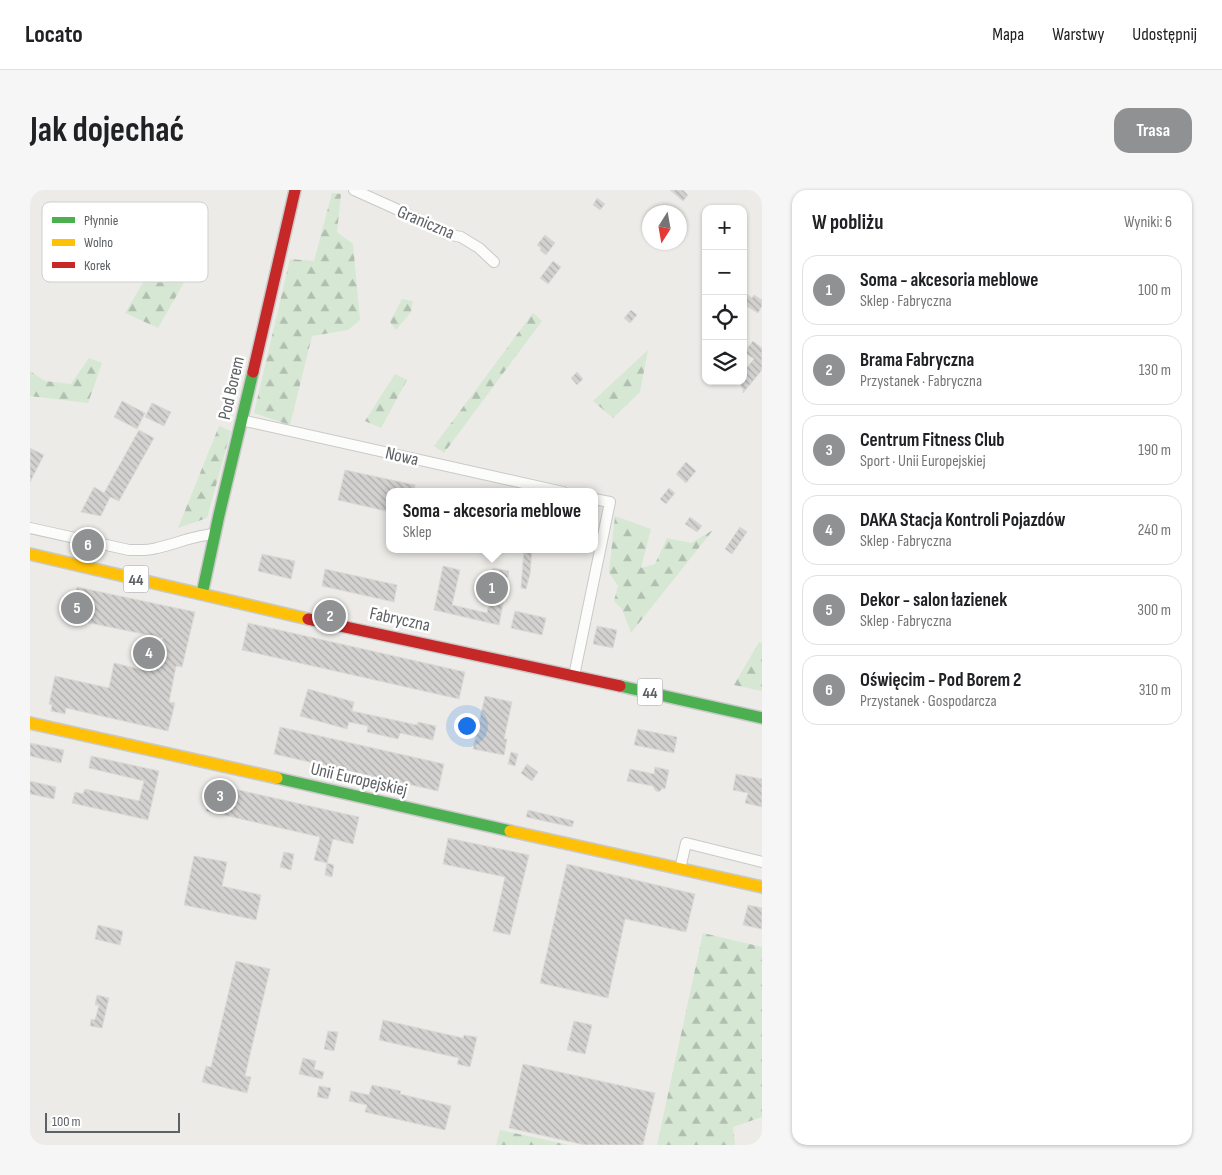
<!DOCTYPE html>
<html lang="pl">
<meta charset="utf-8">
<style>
body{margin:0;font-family:"Sofia Sans Condensed",sans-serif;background:#f6f6f6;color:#202124}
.controls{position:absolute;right:15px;top:15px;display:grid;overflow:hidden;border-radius:10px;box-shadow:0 1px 4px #0004}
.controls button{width:45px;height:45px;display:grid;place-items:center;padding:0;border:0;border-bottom:1px solid #e0e0e0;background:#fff;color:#202124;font:25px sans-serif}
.compass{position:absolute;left:612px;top:15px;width:45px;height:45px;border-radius:50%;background:#fff;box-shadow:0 1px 4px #0004;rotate:191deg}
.scale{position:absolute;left:15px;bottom:12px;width:135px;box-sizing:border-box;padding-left:5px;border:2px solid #5d6064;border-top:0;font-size:14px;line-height:18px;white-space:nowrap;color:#5d6064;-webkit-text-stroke:4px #fff;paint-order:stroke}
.you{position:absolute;left:436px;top:535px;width:18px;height:18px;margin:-12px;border:4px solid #fff;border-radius:50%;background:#1a73e8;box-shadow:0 0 0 8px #1a73e833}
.badge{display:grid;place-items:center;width:32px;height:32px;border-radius:50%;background:#8f9192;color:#fff;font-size:16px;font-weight:700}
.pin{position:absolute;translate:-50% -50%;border:2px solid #fff;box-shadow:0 1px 5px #0006}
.popup{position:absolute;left:356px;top:298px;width:212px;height:65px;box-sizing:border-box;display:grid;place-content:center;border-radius:10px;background:#fff;filter:drop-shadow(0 1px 4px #0005);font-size:16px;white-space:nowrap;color:#757577}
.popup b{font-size:19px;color:#202124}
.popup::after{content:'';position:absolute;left:50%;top:100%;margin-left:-10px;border:10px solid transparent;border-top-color:#fff}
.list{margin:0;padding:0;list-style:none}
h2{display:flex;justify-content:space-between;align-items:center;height:65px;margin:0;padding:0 20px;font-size:21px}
h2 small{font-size:16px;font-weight:400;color:#757577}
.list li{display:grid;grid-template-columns:32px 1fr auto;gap:15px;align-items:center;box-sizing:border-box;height:70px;margin:0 10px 10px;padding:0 10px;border:1px solid #e0e0e0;border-radius:15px}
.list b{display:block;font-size:19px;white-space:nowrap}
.list p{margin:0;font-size:16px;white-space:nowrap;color:#757577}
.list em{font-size:16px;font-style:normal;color:#757577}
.icon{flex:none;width:28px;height:28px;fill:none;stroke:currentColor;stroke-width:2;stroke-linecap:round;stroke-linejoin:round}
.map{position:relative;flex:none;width:732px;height:955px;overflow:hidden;border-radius:15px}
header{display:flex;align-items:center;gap:30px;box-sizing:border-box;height:70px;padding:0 25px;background:#fff;border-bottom:1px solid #e0e0e0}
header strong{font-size:24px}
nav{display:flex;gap:28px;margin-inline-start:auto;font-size:18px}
.intro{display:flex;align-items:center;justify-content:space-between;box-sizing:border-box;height:120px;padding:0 30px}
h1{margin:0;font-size:35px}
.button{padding:12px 22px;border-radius:15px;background:#8f9192;color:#fff;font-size:18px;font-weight:700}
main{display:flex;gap:30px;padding:0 30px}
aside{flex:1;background:#fff;border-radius:15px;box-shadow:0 1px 4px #0004}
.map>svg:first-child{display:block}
</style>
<header>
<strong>Locato</strong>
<nav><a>Mapa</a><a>Warstwy</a><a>Udostępnij</a></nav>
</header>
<div class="intro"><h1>Jak dojechać</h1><a class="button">Trasa</a></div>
<main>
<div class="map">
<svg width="732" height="955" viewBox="0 0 732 955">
<defs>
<pattern id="forest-firs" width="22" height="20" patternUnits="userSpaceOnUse" patternTransform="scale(1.25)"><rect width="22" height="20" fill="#d6e7d4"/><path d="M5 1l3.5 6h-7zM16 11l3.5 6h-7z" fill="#b1bfb0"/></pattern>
<pattern id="building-back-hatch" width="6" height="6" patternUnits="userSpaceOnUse" patternTransform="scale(1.25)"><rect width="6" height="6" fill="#d3d2d0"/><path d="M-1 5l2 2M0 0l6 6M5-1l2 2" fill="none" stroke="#aeaeac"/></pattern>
</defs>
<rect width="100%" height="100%" fill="#ecebe7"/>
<g fill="url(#forest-firs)">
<polygon points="302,3 311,4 307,42 323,54 330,130 318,140 282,146 260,235 224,223 260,69 284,71"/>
<polygon points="156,20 168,27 168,68 128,138 95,123"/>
<polygon points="372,109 383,111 381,122 366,140 360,132"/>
<polygon points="503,123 512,131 414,263 404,256"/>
<polygon points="618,160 610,202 583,228 563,211"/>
<polygon points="59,168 72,173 58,213 0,206 0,181 15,191 41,194"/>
<polygon points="365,184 377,190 351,238 335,231"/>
<polygon points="189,236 201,241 177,328 148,338"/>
<polygon points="585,326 621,339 611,378 625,374 637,348 661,353 683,340 601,443 592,419 584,411 588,396 579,382"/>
<polygon points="729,452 732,453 732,501 704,495"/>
<polygon points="673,743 732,757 732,927 703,937 705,955 627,955"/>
<polygon points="470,940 539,955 466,955"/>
</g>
<g fill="url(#building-back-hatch)" stroke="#dbdad6">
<polygon points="640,0 653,0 658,5 653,11"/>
<polygon points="567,8 575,14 570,20 563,15"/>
<polygon points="515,45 525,53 516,65 510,60 511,58 507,55"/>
<polygon points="523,71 531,77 518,94 510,88"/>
<polygon points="713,101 722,108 724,105 732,110 732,116 728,123 713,114"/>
<polygon points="601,120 607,125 600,133 594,128"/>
<polygon points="723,151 732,158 732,180 713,203 713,199 710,196 713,192 713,182 724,169 714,162"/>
<polygon points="547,182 553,189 547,195 541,188"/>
<polygon points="92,211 115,223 107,239 84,227"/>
<polygon points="122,213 141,222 134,236 115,227"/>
<polygon points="109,240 124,248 89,311 80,307 71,326 51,322 64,297 74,303"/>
<polygon points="0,258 14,265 0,292"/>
<polygon points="656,272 666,281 656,293 646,284"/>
<polygon points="315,280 385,295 384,302 360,302 360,322 308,310"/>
<polygon points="639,298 645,303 636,314 630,309"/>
<polygon points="660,327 672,336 667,342 655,334"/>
<polygon points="710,337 717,342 702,364 695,359"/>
<polygon points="494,359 502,359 500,384 496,399 491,398"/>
<polygon points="232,364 265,371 261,389 228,381"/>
<polygon points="413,376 430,380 422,415 457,423 461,405 458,405 463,378 479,381 469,435 404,420"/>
<polygon points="295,379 367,395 364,412 292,396"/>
<polygon points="47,397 165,422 152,477 146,476 139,512 145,513 138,541 36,518 35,524 21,521 22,515 19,514 25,486 79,498 84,473 109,479 114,459 130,462 133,448 40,429"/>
<polygon points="485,421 516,428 512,445 481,438"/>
<polygon points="218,433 435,482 429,509 212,460"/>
<polygon points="567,436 587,440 583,458 563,454"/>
<polygon points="278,499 324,512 322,521 387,535 388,532 406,536 403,550 370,543 368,549 337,542 338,536 319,532 317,539 270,526"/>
<polygon points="455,506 482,512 474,549 477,549 474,565 443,559"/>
<polygon points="250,537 414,574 408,601 244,564"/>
<polygon points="608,539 647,547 644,563 604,555"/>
<polygon points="0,553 34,560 31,573 0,566"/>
<polygon points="481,562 488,564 485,576 478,574"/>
<polygon points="61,566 129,581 118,630 42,613 45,602 53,604 55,599 109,611 114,591 59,578"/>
<polygon points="497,574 508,582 502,591 491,583"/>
<polygon points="625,577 639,580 635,599 633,598 630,601 628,602 625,600 623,596 597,591 600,579 624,584"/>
<polygon points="706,584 732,589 732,617 715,613 718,603 703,600"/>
<polygon points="0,591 26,597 24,609 0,604"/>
<polygon points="182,594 329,627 323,654 303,649 297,673 284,670 290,647 176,621"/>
<polygon points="498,620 544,631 542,637 496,627"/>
<polygon points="418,648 499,665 480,745 463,741 475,687 413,674"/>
<polygon points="254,662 264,664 261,680 250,677"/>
<polygon points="164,666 197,672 192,696 231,705 226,730 154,715"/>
<polygon points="297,673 304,675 302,687 295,685"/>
<polygon points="537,674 665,704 656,742 595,729 578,808 510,793"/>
<polygon points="718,715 732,718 732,739 713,735"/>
<polygon points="68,735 93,741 90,755 65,749"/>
<polygon points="206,771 240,779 215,886 221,887 217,903 172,892 176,876 181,877"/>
<polygon points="67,805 79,808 72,838 60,836 61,829 65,830 69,815 65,815"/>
<polygon points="353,830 433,848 434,845 447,847 440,877 427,874 429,868 349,850"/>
<polygon points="544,831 562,835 555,864 537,860"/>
<polygon points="298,841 308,842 304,861 294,859"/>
<polygon points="273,868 286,871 284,879 294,882 292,889 269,884"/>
<polygon points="493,874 625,903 613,955 555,955 479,938"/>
<polygon points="342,895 371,901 370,904 421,916 415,940 335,922 337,915 319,911 321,901 339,905"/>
<polygon points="289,896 301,898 298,909 287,907"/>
</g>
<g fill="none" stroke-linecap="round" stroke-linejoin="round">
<defs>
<g id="street">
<polyline points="324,0 364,18 417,44 431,47 449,58 464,72"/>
<polyline points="211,230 533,302"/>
<path d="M0,338L99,360C109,360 117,361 127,358C146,354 164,345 185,344"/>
<polyline points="544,486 580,312 564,309"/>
<polyline points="650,679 656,653 732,672"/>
</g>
<g id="fast">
<polyline points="172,404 189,325 223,182"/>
<polyline points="590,496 732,528"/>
<polyline points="247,588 480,641"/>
</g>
<g id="slow">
<polyline points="0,364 278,429"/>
<polyline points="0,533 247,588"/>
<polyline points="480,641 732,697"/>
</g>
<g id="jam">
<polyline points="223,182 265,0"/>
<polyline points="278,429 590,496"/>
</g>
</defs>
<use href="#street" stroke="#c9c9c9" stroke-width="12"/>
<use href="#fast" stroke="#c9c9c9" stroke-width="14"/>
<use href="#slow" stroke="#c9c9c9" stroke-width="14"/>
<use href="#jam" stroke="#c9c9c9" stroke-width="14"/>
<use href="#street" stroke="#fcfcfb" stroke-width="10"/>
<use href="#fast" stroke="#4caf50" stroke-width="11"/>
<use href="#slow" stroke="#ffc107" stroke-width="11"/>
<use href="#jam" stroke="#c62828" stroke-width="11"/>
</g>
<g text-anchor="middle" stroke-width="5" stroke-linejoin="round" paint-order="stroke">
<g fill="#fff" stroke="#8e9092" stroke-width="1">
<rect x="93.5" y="375.5" width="25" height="27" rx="4"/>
<rect x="607.5" y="488.5" width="25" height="27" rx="4"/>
</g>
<g font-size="16" font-weight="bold" fill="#5d6064">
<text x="106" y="395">44</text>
<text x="620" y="508">44</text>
</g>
<g font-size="18" fill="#5d6064" stroke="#fff">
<text transform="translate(396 32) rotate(23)" y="6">Graniczna</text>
<text transform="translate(201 198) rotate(-77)" y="6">Pod Borem</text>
<text transform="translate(372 266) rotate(13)" y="6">Nowa</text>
<text transform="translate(370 429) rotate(12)" y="6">Fabryczna</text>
<text transform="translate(329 589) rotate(13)" y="6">Unii Europejskiej</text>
</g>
</g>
<rect x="12" y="12" width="166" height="80" rx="8" fill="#fff" stroke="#cecfd0" stroke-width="1"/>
<rect x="22" y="27" width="23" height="6" fill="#4caf50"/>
<rect x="22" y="49" width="23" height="7" fill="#ffc107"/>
<rect x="22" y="72" width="23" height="6" fill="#c62828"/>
<g font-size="14" fill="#5d6064">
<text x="54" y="35">Płynnie</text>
<text x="54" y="57">Wolno</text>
<text x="54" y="80">Korek</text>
</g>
</svg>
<div class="controls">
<button>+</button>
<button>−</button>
<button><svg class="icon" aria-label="locate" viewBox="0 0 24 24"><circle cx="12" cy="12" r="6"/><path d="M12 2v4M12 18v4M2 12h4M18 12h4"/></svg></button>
<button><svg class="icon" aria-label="layers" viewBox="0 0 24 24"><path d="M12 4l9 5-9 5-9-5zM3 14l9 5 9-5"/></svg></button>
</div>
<svg class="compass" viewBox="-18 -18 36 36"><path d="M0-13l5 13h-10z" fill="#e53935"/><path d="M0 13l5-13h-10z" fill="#757577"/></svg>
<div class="scale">100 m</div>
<div class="you"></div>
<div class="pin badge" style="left:462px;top:398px">1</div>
<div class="popup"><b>Soma - akcesoria meblowe</b>Sklep</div>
<div class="pin badge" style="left:300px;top:426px">2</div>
<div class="pin badge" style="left:190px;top:606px">3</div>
<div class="pin badge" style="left:119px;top:463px">4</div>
<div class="pin badge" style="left:47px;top:418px">5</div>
<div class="pin badge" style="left:58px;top:355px">6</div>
</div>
<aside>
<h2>W pobliżu<small>Wyniki: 6</small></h2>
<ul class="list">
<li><span class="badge">1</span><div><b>Soma - akcesoria meblowe</b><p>Sklep · Fabryczna</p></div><em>100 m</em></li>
<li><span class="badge">2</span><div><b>Brama Fabryczna</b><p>Przystanek · Fabryczna</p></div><em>130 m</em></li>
<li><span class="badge">3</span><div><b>Centrum Fitness Club</b><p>Sport · Unii Europejskiej</p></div><em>190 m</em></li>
<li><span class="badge">4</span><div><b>DAKA Stacja Kontroli Pojazdów</b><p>Sklep · Fabryczna</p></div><em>240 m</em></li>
<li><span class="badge">5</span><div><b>Dekor - salon łazienek</b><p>Sklep · Fabryczna</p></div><em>300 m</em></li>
<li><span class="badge">6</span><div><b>Oświęcim - Pod Borem 2</b><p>Przystanek · Gospodarcza</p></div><em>310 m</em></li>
</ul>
</aside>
</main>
